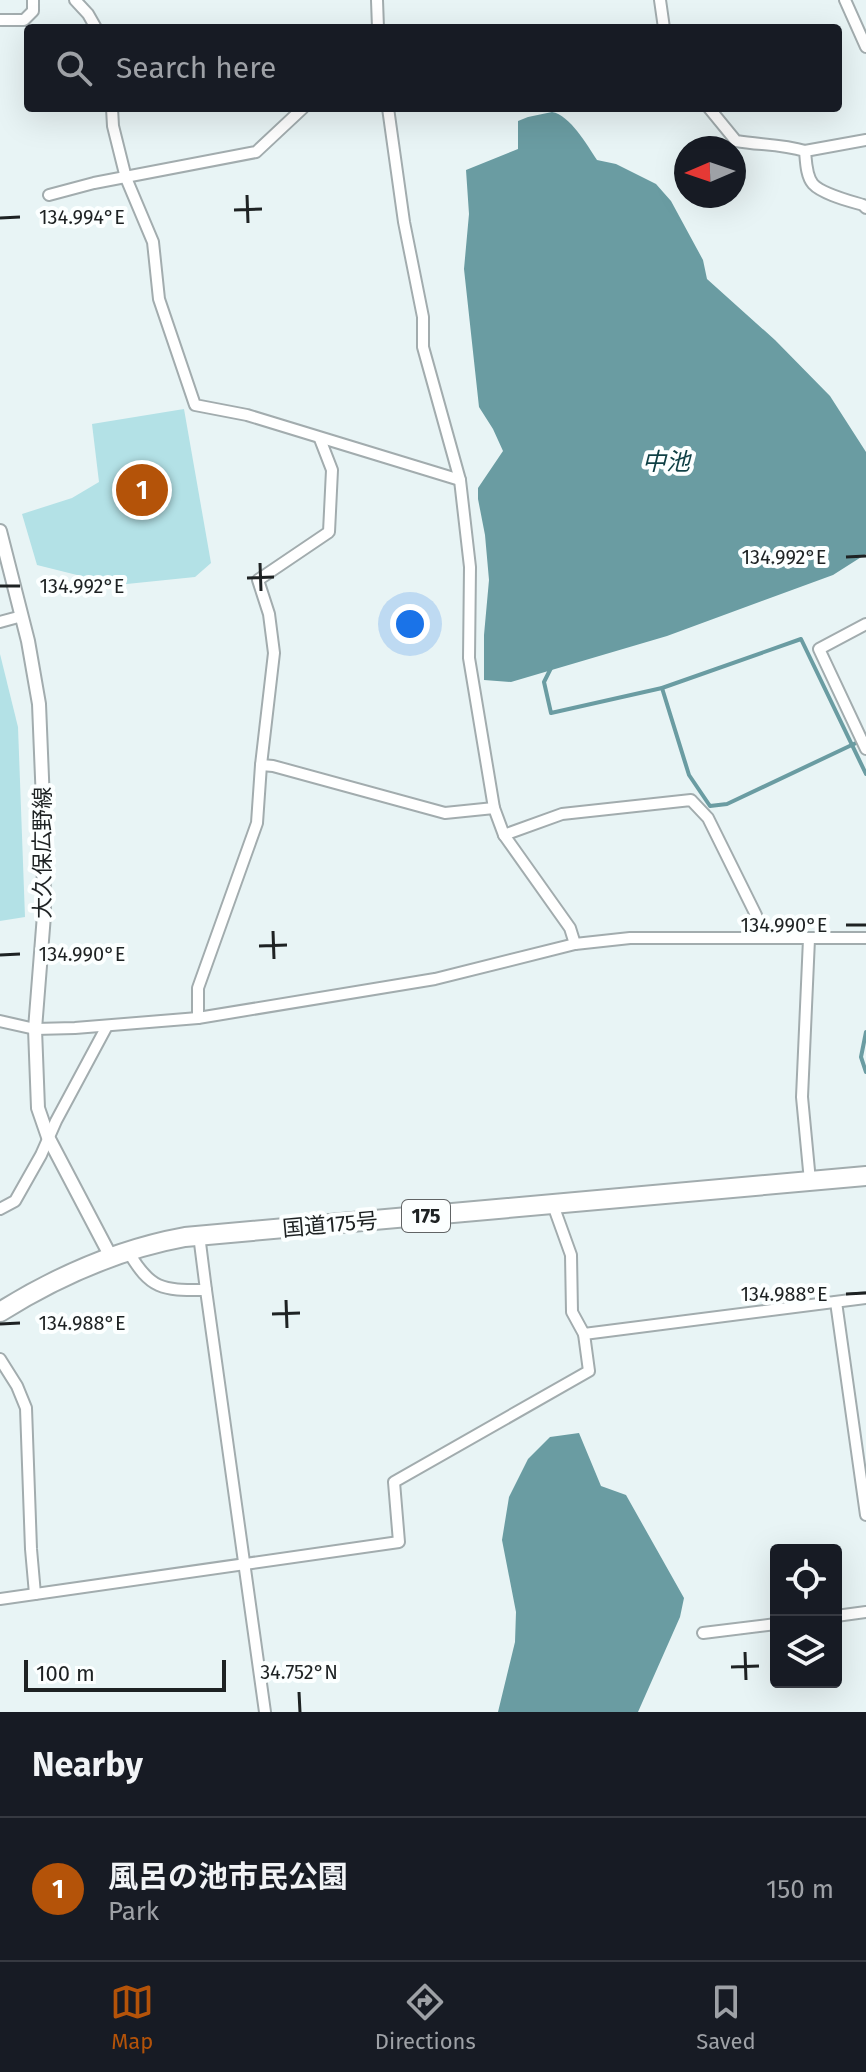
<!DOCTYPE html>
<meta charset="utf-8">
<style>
body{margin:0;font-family:"Fira Sans","Noto Sans JP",sans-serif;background:#242831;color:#f1f3f6}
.controls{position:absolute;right:24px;bottom:24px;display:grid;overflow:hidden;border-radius:8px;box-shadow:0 8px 32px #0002}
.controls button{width:72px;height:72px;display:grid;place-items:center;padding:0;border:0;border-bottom:2px solid #363941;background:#171b24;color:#f1f3f6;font:40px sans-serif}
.compass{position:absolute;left:674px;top:136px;width:72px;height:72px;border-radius:50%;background:#171b24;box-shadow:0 8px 32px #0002;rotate:268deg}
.scale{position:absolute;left:24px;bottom:20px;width:202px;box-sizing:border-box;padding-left:8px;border:4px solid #1e2223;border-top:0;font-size:22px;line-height:28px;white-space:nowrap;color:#1e2223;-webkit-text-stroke:6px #fcffff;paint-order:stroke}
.you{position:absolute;left:410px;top:624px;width:28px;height:28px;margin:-20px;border:6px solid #fff;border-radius:50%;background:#1a73e8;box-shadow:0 0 0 12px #1a73e833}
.badge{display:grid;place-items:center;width:52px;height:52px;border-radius:50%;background:#b45309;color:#fff;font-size:26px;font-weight:700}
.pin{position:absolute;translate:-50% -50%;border:4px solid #fff;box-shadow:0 2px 8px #0006}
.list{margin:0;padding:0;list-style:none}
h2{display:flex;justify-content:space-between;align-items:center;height:104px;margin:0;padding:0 32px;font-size:34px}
h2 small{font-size:26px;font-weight:400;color:#9ea1a6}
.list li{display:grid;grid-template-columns:52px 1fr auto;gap:24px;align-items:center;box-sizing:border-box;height:144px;padding:0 32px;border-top:2px solid #363941}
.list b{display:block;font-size:30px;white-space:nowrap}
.list p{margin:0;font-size:26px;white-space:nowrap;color:#9ea1a6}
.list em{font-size:26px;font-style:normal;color:#9ea1a6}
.icon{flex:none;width:44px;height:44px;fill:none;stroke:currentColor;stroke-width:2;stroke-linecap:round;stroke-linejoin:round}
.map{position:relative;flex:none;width:866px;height:1712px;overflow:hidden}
.search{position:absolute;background:#171b24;box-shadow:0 8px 32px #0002;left:24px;right:24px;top:24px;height:88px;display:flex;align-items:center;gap:20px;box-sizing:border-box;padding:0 28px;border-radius:8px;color:#9ea1a6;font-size:30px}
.sheet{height:248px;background:#171b24}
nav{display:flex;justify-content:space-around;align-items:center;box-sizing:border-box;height:112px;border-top:2px solid #363941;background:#171b24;font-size:22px;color:#9ea1a6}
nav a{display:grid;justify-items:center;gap:4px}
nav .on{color:#b45309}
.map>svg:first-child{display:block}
</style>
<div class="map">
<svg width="866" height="1712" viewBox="0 0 866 1712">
<rect width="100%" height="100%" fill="#e8f4f5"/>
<g fill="#b3e1e6">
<polygon points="184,409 211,563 195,577 117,585 37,565 22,514 72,498 99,482 92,424"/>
<polygon points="0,654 18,727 25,917 0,921"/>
</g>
<g fill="#6a9ca2">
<path d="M552,112C570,115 587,145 597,160L616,164L656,184L671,201L703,260L707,279L775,340L830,396L866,452V554L833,575L667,636L511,682L484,680V635L489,580L485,535L478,499V488L503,451L493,429L479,407L464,269L469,214L466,170L518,149V121L528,117Z"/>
<polygon points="579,1433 601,1486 626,1495 684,1598 680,1617 638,1712 498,1712 515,1642 516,1612 502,1540 509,1497 528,1459 550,1437"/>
</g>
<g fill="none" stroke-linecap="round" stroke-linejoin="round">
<g stroke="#6a9ca2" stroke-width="4">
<polyline points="551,668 544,682 551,713 662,688 801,639 866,774"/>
<polyline points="662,688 689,775 710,806 727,804 856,743"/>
<polyline points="866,1032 861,1057 866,1072"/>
</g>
<defs>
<g id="minor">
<polyline points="75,0 88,14 96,28"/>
<polyline points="377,0 378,28"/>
<polyline points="660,0 664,28"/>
<polyline points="845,0 866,47"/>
<polyline points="0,20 24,20 33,11 33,0"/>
<polyline points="112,108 113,126 126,178 153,242 159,299 195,405 247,415 460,480"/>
<polyline points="388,108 404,222 423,317 423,347 460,480 470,567 469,658 494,808 504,835 570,928 575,944"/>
<path d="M709,108L736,141C759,145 782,144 805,151C806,161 806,176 813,184C822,194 850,201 863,205L866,208"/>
<polyline points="805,151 866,140"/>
<polyline points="49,195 94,183 256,152 303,108"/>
<polyline points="0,622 22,616"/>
<polyline points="866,624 819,649 866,749"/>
<polyline points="261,765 273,766 445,813 494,808"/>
<polyline points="504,835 562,814 691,800 708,818 756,915 759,938"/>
<polyline points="809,939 802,1097 810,1181"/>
<polyline points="198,1018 198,988 257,823 261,765 274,653 269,614 258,580 329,532 332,470 320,439"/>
<polyline points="0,1021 35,1029 75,1028 198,1018 435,979 575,944 630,938 866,938"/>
<polyline points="0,1209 15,1201 41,1155 56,1121 107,1026"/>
<polyline points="199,1235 206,1290"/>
<path d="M128,1251C151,1291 163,1290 206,1290L265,1712"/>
<polyline points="836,1302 866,1515"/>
<polyline points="584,1334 866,1298"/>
<polyline points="0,1359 17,1386 26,1408 31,1549 35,1594"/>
<polyline points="0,1599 399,1542 394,1482 589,1371 584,1334 572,1312 571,1255 553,1205"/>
<polyline points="836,1616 866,1612"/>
<polyline points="703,1633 776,1624"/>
</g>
<polyline id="tertiary" points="0,531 28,641 39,704 43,802 44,915 35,1029 38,1108 48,1137 111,1257"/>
<path id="trunk" d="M0,1312C56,1277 119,1249 185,1237L866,1176"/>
</defs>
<use href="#minor" stroke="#a2acae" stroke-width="14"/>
<use href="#tertiary" stroke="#a2acae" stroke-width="16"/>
<use href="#trunk" stroke="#a2acae" stroke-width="22"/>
<use href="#minor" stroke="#fff" stroke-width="10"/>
<use href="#tertiary" stroke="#fff" stroke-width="12"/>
<use href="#trunk" stroke="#fff" stroke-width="18"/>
</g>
<path fill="none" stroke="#1e2223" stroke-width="3" d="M247,195L248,223M234,210L262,209M0,218L20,217M846,557L866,556M260,563L261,591M247,578L274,577M0,586H20M846,925H866M273,931L274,959M259,946L287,945M0,955L20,954M846,1294L866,1293M286,1300L287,1328M272,1314L300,1313M0,1324L20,1323M745,1652L746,1680M731,1667L759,1666M299,1692L300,1712"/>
<g text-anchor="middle" stroke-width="8" stroke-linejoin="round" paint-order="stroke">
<rect fill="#fcffff" stroke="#616465" stroke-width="2" x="402" y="1200" width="48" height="32" rx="6"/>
<g font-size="20" font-weight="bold" fill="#1e2223">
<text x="426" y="1223">175</text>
</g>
<g font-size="22" fill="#1e2223" stroke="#fcffff">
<text transform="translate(42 853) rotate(-90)" y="8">大久保広野線</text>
<text transform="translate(330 1224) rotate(-5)" y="8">国道175号</text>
</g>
<g font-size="24" font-style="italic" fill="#0e3f44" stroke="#fcffff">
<text x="666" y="470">中池</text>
</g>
</g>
<g font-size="20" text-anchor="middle" fill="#1e2223" stroke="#fcffff" stroke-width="8" stroke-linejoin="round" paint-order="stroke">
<text x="82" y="224">134.994°E</text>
<text x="784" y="564">134.992°E</text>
<text x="82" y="593">134.992°E</text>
<text x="784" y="932">134.990°E</text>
<text x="82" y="961">134.990°E</text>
<text x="784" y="1301">134.988°E</text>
<text x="82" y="1330">134.988°E</text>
<text x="299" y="1679">34.752°N</text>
</g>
</svg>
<div class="controls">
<button><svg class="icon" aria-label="locate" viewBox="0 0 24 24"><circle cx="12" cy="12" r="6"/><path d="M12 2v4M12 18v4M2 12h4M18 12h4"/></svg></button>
<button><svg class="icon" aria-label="layers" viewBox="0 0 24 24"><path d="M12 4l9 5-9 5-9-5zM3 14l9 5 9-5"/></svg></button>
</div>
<svg class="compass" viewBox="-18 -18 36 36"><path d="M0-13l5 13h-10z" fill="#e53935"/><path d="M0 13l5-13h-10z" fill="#9ea1a6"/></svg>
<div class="scale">100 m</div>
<div class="you"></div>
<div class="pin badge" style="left:142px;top:490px">1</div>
<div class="search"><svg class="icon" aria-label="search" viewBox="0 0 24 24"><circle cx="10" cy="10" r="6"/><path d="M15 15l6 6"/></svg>Search here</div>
</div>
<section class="sheet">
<h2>Nearby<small></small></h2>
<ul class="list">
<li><span class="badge">1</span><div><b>風呂の池市民公園</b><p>Park</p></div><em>150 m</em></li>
</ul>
</section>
<nav>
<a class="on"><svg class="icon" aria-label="map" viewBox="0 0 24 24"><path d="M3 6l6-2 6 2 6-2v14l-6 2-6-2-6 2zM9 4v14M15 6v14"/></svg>Map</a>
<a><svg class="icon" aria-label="directions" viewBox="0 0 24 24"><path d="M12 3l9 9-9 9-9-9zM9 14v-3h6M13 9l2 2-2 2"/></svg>Directions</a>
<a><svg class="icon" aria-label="saved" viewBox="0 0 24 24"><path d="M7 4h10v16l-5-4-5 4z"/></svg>Saved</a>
</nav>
